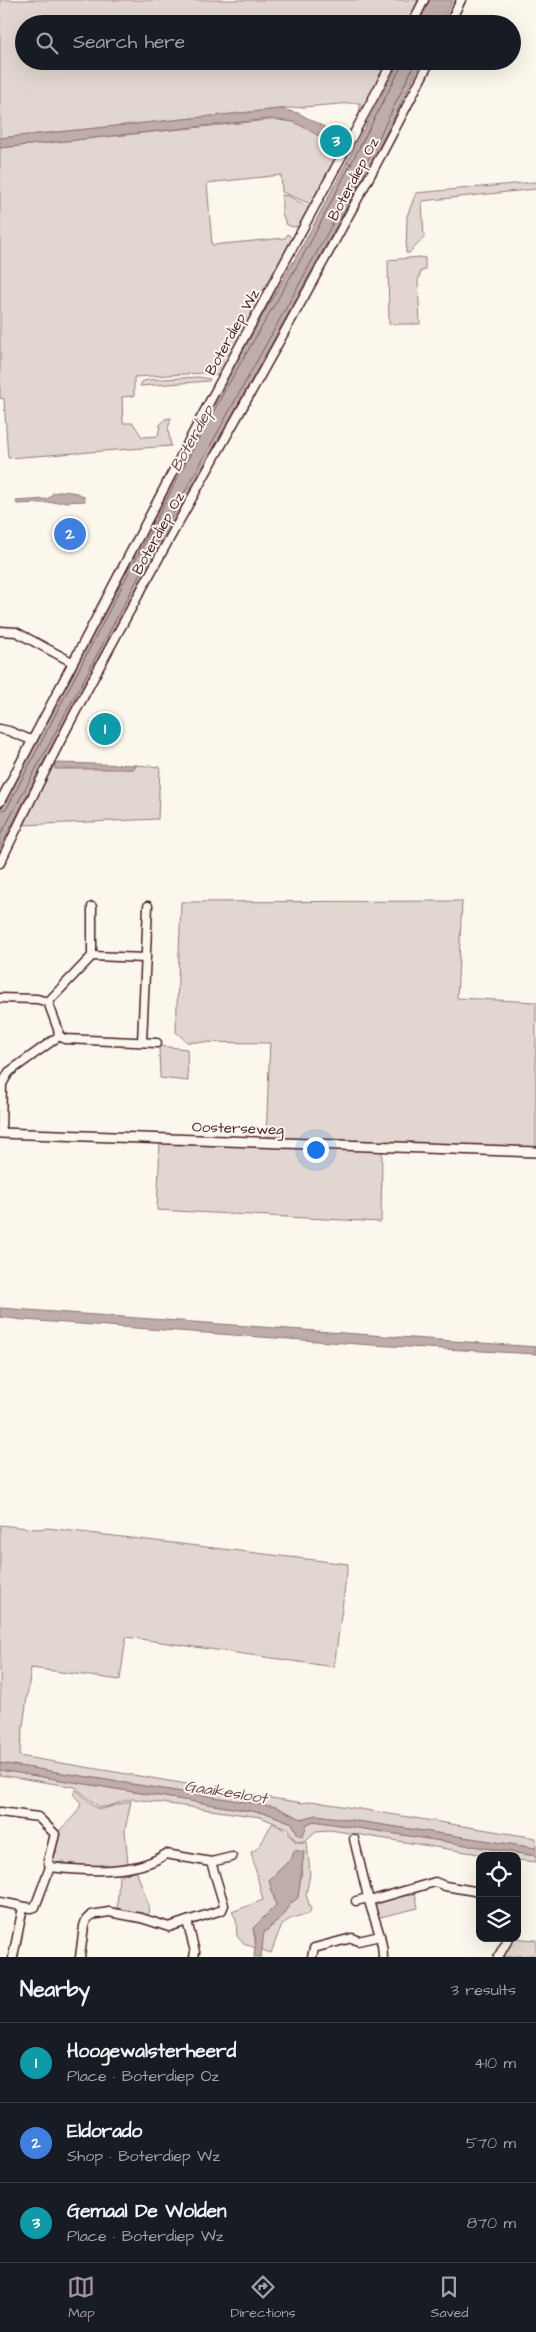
<!DOCTYPE html>
<meta charset="utf-8">
<style>
body{margin:0;font-family:"Architects Daughter",sans-serif;background:#20242c;color:#f1f3f6}
.controls{position:absolute;right:15px;bottom:15px;display:grid;overflow:hidden;border-radius:10px;box-shadow:0 5px 20px #0002}
.controls button{width:45px;height:45px;display:grid;place-items:center;padding:0;border:0;border-bottom:1px solid #363941;background:#171b24;color:#f1f3f6;font:25px sans-serif}
.you{position:absolute;left:315px;top:1149px;width:18px;height:18px;margin:-12px;border:4px solid #fff;border-radius:50%;background:#1a73e8;box-shadow:0 0 0 8px #1a73e833}
.badge{display:grid;place-items:center;width:32px;height:32px;border-radius:50%;background:#a6949b;color:#fff;font-size:16px;font-weight:700}
.pin{position:absolute;translate:-50% -50%;border:2px solid #fff;box-shadow:0 1px 5px #0006}
.list{margin:0;padding:0;list-style:none}
h2{display:flex;justify-content:space-between;align-items:center;height:65px;margin:0;padding:0 20px;font-size:21px}
h2 small{font-size:16px;font-weight:400;color:#9ea1a6}
.list li{display:grid;grid-template-columns:32px 1fr auto;gap:15px;align-items:center;box-sizing:border-box;height:80px;padding:0 20px;border-top:1px solid #363941}
.list b{display:block;font-size:19px;white-space:nowrap}
.list p{margin:0;font-size:16px;white-space:nowrap;color:#9ea1a6}
.list em{font-size:16px;font-style:normal;color:#9ea1a6}
.icon{flex:none;width:28px;height:28px;fill:none;stroke:currentColor;stroke-width:2;stroke-linecap:round;stroke-linejoin:round}
.map{position:relative;flex:none;width:536px;height:1957px;overflow:hidden}
.search{position:absolute;background:#171b24;box-shadow:0 5px 20px #0002;left:15px;right:15px;top:15px;height:55px;display:flex;align-items:center;gap:12px;box-sizing:border-box;padding:0 18px;border-radius:28px;color:#9ea1a6;font-size:19px}
.sheet{height:305px;background:#171b24}
nav{display:flex;justify-content:space-around;align-items:center;box-sizing:border-box;height:70px;border-top:1px solid #363941;background:#171b24;font-size:14px;color:#9ea1a6}
nav a{display:grid;justify-items:center;gap:2px}
nav .on{color:#a6949b}
.map>svg:first-child{display:block}
</style>
<div class="map">
<svg width="536" height="1957" viewBox="0 0 536 1957">
<rect width="100%" height="100%" fill="#fbf7ec"/>
<filter id="ink" filterUnits="userSpaceOnUse"><feTurbulence type="fractalNoise" baseFrequency=".02" numOctaves="2"/><feDisplacementMap in="SourceGraphic" scale="10" xChannelSelector="R" yChannelSelector="G"/><feConvolveMatrix kernelMatrix="1 2 1 2 8 2 1 2 1" color-interpolation-filters="sRGB"/></filter>
<g filter="url(#ink)">
<g fill="#e2d7d0" stroke="#967b7e">
<polygon points="0,0 421,0 409,24 24,24 24,61 389,61 359,120 360,103 352,103 280,109 0,138"/>
<polygon points="278,119 295,122 323,138 321,141 342,152 313,205 282,192 281,175 207,183 212,245 285,238 288,234 294,241 220,376 203,373 134,377 134,396 122,397 123,423 133,423 142,437 158,436 160,425 165,419 171,418 168,429 171,446 8,458 4,399 0,398 0,148"/>
<polygon points="536,182 536,189 422,201 424,238 409,253 406,253 407,216 416,193"/>
<polygon points="282,195 288,196 309,207 310,210 301,226 292,227 286,224 282,213"/>
<polygon points="420,257 425,258 425,270 421,271 418,281 420,324 389,324 388,260"/>
<polygon points="198,377 210,379 209,381 140,386 142,382 147,380"/>
<polygon points="51,765 133,769 136,765 160,767 158,819 22,825"/>
<polygon points="462,901 457,998 536,1002 536,1148 266,1137 270,1043 187,1042 176,1032 181,902"/>
<polygon points="159,1046 187,1049 188,1081 160,1078"/>
<polygon points="160,1143 382,1151 381,1222 157,1210"/>
<polygon points="0,1525 36,1529 47,1528 348,1564 334,1667 126,1637 120,1680 31,1668 19,1756 265,1797 303,1803 311,1801 536,1838 536,1848 317,1815 301,1819 276,1807 0,1763"/>
<path d="M0,1770L269,1814L292,1823L295,1828L304,1829L307,1824L314,1821L536,1856V1862L517,1860V1856H491L330,1830L316,1831L306,1840L300,1842L294,1839L287,1828L260,1817L134,1799C122,1799 112,1808 99,1807L75,1787L0,1775Z"/>
<path d="M76,1790L97,1808L102,1809L131,1801L125,1830L128,1864L95,1868V1866L83,1868L82,1865L73,1868L72,1864L65,1865L63,1861L55,1865L51,1860L57,1851L55,1850L58,1839L56,1838C61,1823 78,1818 81,1803L73,1794Z"/>
<path d="M273,1823L286,1831L296,1842H307L310,1874L306,1895L311,1910L309,1914C278,1919 282,1926 271,1953L262,1950L263,1934L280,1919L290,1904L298,1897L304,1852L292,1858L269,1880L276,1905L253,1928L256,1948C224,1938 244,1928 232,1912L263,1900L251,1852C263,1848 265,1832 273,1823Z"/>
<polygon points="136,1870 149,1906 148,1916 117,1911 119,1874"/>
<polygon points="415,1893 418,1908 376,1918 374,1905 386,1899"/>
<polygon points="511,1938 536,1940 536,1957 533,1955 501,1957"/>
</g>
<g fill="#bfadaa" stroke="#907477">
<polygon points="429,0 453,0 441,24 418,24"/>
<polygon points="400,61 422,61 376,154 169,530 50,750 0,848 0,810 25,760 221,388 304,243"/>
<polygon points="280,109 298,113 328,129 323,138 294,122 269,119 0,148 0,138"/>
<polygon points="64,491 77,493 84,497 85,501 17,504 16,501 48,499 53,493"/>
<polygon points="55,763 136,765 136,767 133,769 55,769"/>
<polygon points="0,1308 536,1347 536,1354 372,1345 24,1320 0,1317"/>
<polygon points="0,1763 276,1807 301,1819 317,1815 536,1848 536,1856 314,1821 307,1824 303,1836 298,1835 292,1823 269,1814 0,1770"/>
<polygon points="294,1850 304,1852 298,1898 290,1904 280,1919 264,1932 261,1957 254,1957 256,1939 253,1928 276,1905 269,1880 292,1858"/>
</g>
<g fill="none" stroke-linecap="round" stroke-linejoin="round">
<g stroke="#79585e" stroke-width="1">
<polyline points="0,811 7,808 185,464 225,390 309,245 404,61"/>
<polyline points="0,836 165,528 372,152 416,61"/>
</g>
<polyline stroke="#6d4a51" stroke-width="1" stroke-dasharray="6 5" stroke-linecap="butt" points="347,162 366,173"/>
<defs>
<g id="minor">
<polyline points="412,24 424,0"/>
<polyline points="449,24 461,0"/>
<polyline points="0,631 16,632 72,662"/>
<polyline points="0,729 9,731 31,740"/>
<polyline points="0,802 204,412 393,61"/>
<path d="M0,863C22,818 44,772 67,728C184,504 315,287 430,61"/>
<polyline points="92,956 146,958"/>
<polyline points="0,998 37,999 48,1002"/>
<polyline points="59,1036 58,1029 48,1002 92,956 92,907"/>
<polyline points="59,1036 65,1039 157,1043"/>
<polyline points="142,1042 148,906"/>
<polyline points="1,1133 2,1084 9,1072 59,1036"/>
<polyline points="0,1812 38,1817 55,1834 48,1861 50,1867 35,1907 31,1908 0,1902"/>
<polyline points="354,1839 369,1901"/>
<path d="M50,1867C85,1871 136,1875 166,1854L211,1862"/>
<polyline points="356,1901 368,1898"/>
<polyline points="13,1957 23,1907"/>
<polyline points="80,1957 84,1926 86,1920 91,1915 109,1912 141,1918 169,1927 187,1921"/>
<polyline points="194,1957 195,1952 187,1921 222,1910 224,1905 211,1862 232,1857"/>
<polyline points="312,1957 314,1948 352,1938 358,1941 380,1936"/>
<path d="M383,1957C383,1937 374,1920 369,1901L435,1882L445,1886L480,1892"/>
<polyline points="498,1957 509,1938"/>
</g>
<polyline id="tertiary" points="0,1133 536,1152"/>
</defs>
<use href="#minor" stroke="#4a1f2b" stroke-width="11"/>
<use href="#tertiary" stroke="#4a1f2b" stroke-width="12"/>
<use href="#minor" stroke="#fbf7ec" stroke-width="8"/>
<use href="#tertiary" stroke="#fbf7ec" stroke-width="9"/>
</g>
</g>
<g text-anchor="middle" stroke-width="4" stroke-linejoin="round" paint-order="stroke">
<g font-size="15" fill="#4a1f2b" stroke="#fbf7ec">
<text transform="translate(353 179) rotate(-62)" y="5">Boterdiep Oz</text>
<text transform="translate(232 332) rotate(-61)" y="5">Boterdiep Wz</text>
<text transform="translate(158 533) rotate(-61)" y="5">Boterdiep Oz</text>
<text transform="translate(238 1128) rotate(2)" y="5">Oosterseweg</text>
</g>
<g font-size="16" font-style="italic" fill="#6d4a51" stroke="#fbf7ec">
<text transform="translate(191 438) rotate(-61)" y="6">Boterdiep</text>
<text transform="translate(226 1791) rotate(9)" y="6">Gaaikesloot</text>
</g>
</g>
</svg>
<div class="controls">
<button><svg class="icon" aria-label="locate" viewBox="0 0 24 24"><circle cx="12" cy="12" r="6"/><path d="M12 2v4M12 18v4M2 12h4M18 12h4"/></svg></button>
<button><svg class="icon" aria-label="layers" viewBox="0 0 24 24"><path d="M12 4l9 5-9 5-9-5zM3 14l9 5 9-5"/></svg></button>
</div>
<div class="you"></div>
<div class="pin badge" style="left:105px;top:729px;background:#0f9aa8">1</div>
<div class="pin badge" style="left:70px;top:534px;background:#3f7fe0">2</div>
<div class="pin badge" style="left:336px;top:141px;background:#0f9aa8">3</div>
<div class="search"><svg class="icon" aria-label="search" viewBox="0 0 24 24"><circle cx="10" cy="10" r="6"/><path d="M15 15l6 6"/></svg>Search here</div>
</div>
<section class="sheet">
<h2>Nearby<small>3 results</small></h2>
<ul class="list">
<li><span class="badge" style="background:#0f9aa8">1</span><div><b>Hoogewalsterheerd</b><p>Place · Boterdiep Oz</p></div><em>410 m</em></li>
<li><span class="badge" style="background:#3f7fe0">2</span><div><b>Eldorado</b><p>Shop · Boterdiep Wz</p></div><em>570 m</em></li>
<li><span class="badge" style="background:#0f9aa8">3</span><div><b>Gemaal De Wolden</b><p>Place · Boterdiep Wz</p></div><em>870 m</em></li>
</ul>
</section>
<nav>
<a class="on"><svg class="icon" aria-label="map" viewBox="0 0 24 24"><path d="M3 6l6-2 6 2 6-2v14l-6 2-6-2-6 2zM9 4v14M15 6v14"/></svg>Map</a>
<a><svg class="icon" aria-label="directions" viewBox="0 0 24 24"><path d="M12 3l9 9-9 9-9-9zM9 14v-3h6M13 9l2 2-2 2"/></svg>Directions</a>
<a><svg class="icon" aria-label="saved" viewBox="0 0 24 24"><path d="M7 4h10v16l-5-4-5 4z"/></svg>Saved</a>
</nav>
